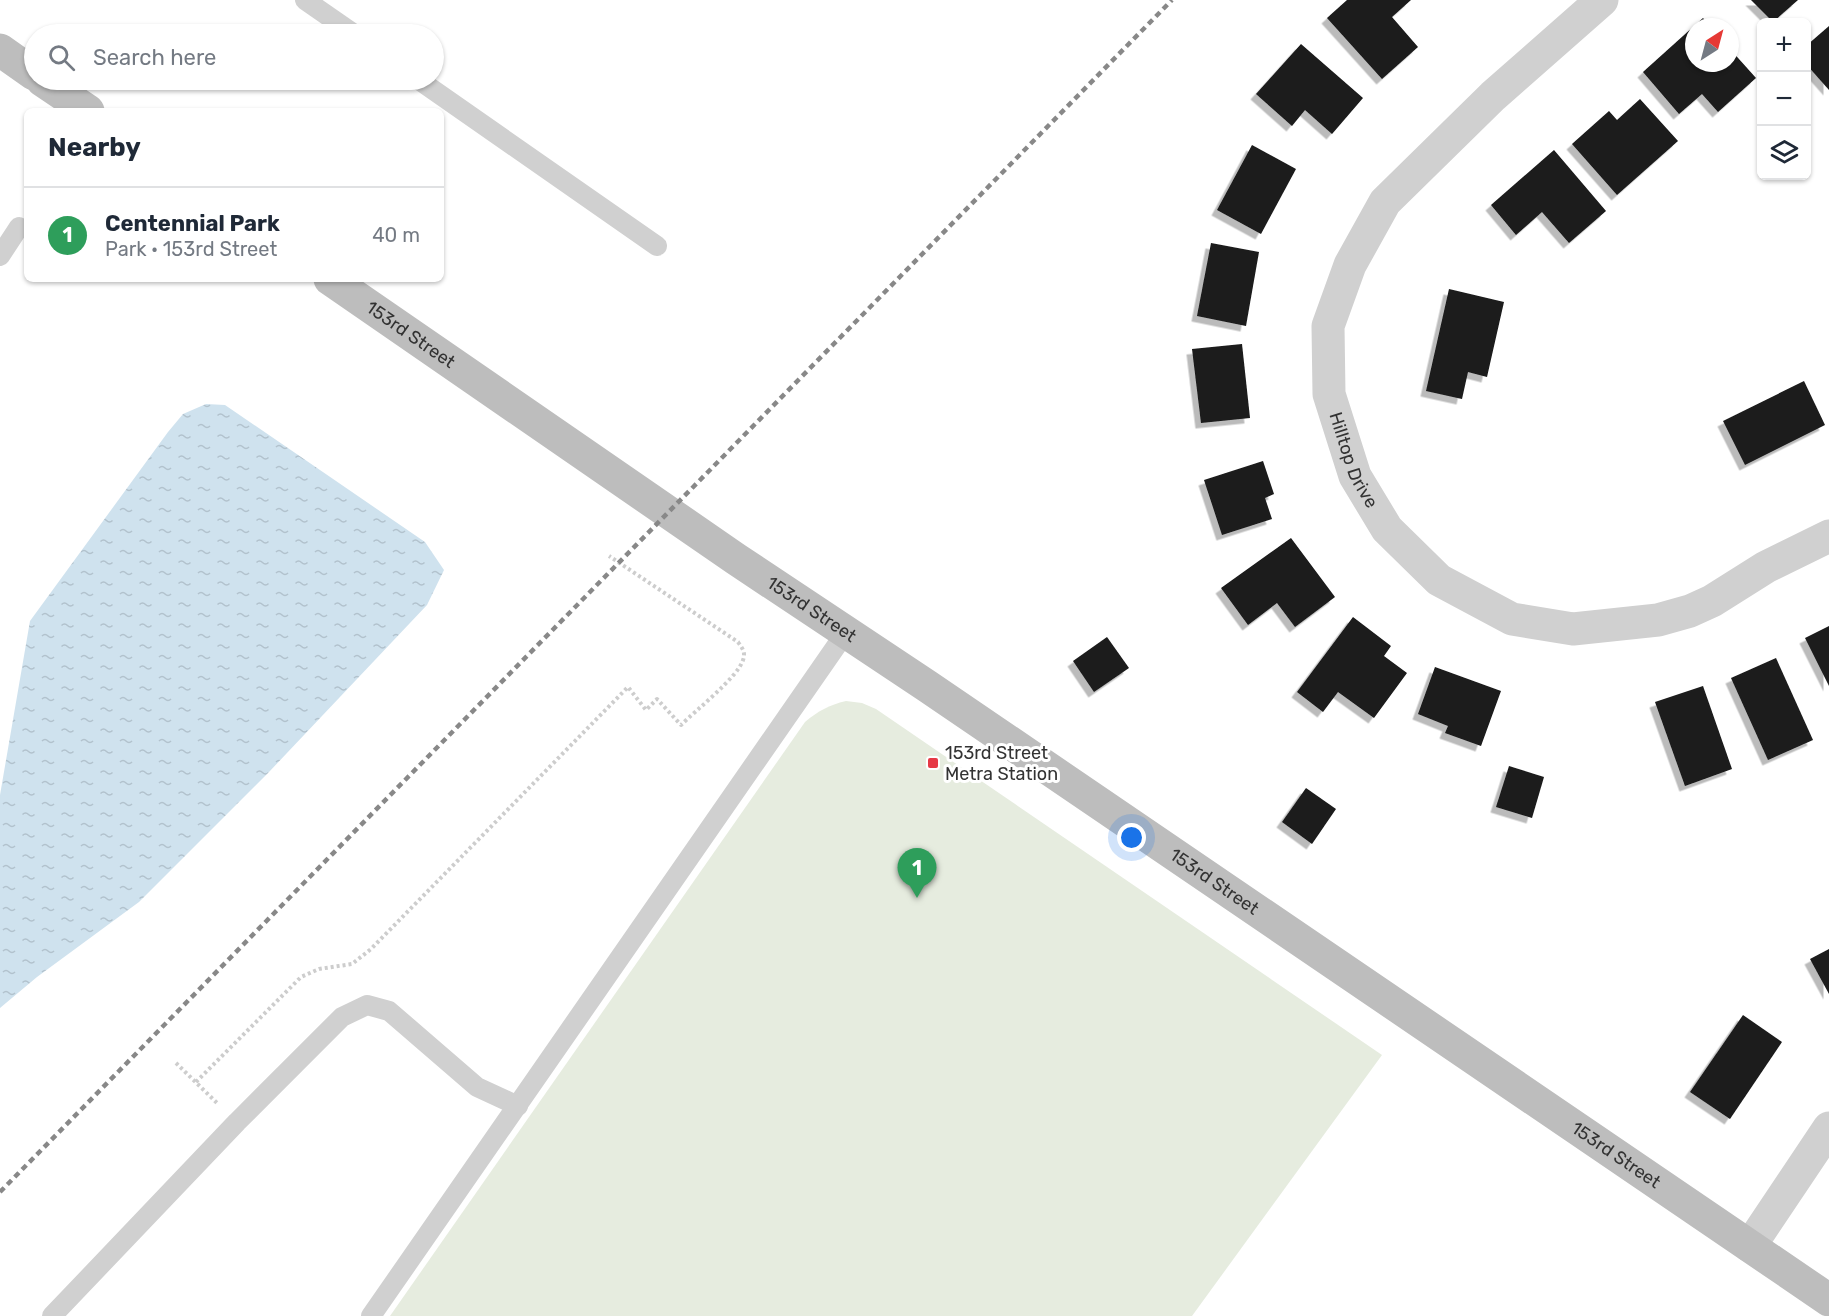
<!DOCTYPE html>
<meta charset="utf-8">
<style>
body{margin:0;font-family:Rubik,sans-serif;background:#f6f6f7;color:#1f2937}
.controls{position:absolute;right:18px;top:18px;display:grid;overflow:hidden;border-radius:9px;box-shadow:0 2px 4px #0004}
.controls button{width:54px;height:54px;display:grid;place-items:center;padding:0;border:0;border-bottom:2px solid #e0e1e3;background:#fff;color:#1f2937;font:30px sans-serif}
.compass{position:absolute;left:1685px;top:18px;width:54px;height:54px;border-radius:50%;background:#fff;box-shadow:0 2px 4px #0004;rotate:36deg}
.you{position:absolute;left:1132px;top:838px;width:21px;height:21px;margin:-15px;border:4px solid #fff;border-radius:50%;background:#1a73e8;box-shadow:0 0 0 9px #1a73e833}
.badge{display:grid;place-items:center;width:39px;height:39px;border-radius:50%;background:#2563eb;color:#fff;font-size:20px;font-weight:700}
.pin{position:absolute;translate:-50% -50px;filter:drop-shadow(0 2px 3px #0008)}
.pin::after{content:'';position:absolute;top:32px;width:21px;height:18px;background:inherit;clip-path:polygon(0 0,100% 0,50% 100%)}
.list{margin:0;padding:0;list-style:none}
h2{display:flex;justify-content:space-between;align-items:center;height:78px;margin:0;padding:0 24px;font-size:26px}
h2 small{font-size:20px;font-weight:400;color:#747a83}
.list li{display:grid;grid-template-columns:39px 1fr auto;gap:18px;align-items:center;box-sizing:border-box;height:96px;padding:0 24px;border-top:2px solid #e0e1e3}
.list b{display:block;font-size:22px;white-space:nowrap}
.list p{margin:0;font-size:20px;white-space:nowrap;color:#747a83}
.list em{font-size:20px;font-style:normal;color:#747a83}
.icon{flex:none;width:33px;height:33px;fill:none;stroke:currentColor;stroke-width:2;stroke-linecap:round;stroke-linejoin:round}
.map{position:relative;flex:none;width:1829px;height:1316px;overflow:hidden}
.search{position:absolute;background:#fff;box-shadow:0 2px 4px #0004;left:24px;top:24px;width:420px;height:66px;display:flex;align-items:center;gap:15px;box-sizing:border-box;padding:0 21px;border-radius:33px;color:#747a83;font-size:22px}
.panel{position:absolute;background:#fff;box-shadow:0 2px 4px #0004;left:24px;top:108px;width:420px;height:174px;border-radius:9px}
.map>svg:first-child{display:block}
</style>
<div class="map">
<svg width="1829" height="1316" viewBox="0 0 1829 1316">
<defs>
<pattern id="water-ripples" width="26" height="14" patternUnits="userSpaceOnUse" patternTransform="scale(1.5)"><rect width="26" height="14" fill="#cfe2ee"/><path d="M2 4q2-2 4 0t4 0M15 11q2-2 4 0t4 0" fill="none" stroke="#b2c2cd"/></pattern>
<filter id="shadow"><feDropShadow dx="-5.5" dy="5.5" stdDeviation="0" flood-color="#0004"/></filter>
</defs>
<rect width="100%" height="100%" fill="#fff"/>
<path fill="#e6ecdf" d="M846,701L862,703L876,709L1382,1055L1192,1316H390L805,722C818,711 829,705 846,701Z"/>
<polygon fill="url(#water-ripples)" points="206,404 225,405 425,542 444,570 427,605 269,772 139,902 37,977 0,1008 0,795 30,621 168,432 183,414"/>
<g fill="#1a1a1a" filter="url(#shadow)">
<polygon points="1347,0 1411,0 1392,17 1418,47 1382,79 1327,18"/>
<polygon points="1751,0 1798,0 1773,22"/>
<polygon points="1703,18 1711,27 1694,27 1694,63 1730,63 1730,49 1756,78 1718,112 1702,94 1679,114 1643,72"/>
<polygon points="1829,26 1829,90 1806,64 1806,46"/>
<polygon points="1301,44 1363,98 1332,134 1305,110 1292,126 1256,94"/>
<polygon points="1640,99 1678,141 1617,195 1572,144 1609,111 1617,120"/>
<polygon points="1252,145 1296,169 1261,234 1217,210"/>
<polygon points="1554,150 1606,211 1569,243 1542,212 1516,235 1491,205"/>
<polygon points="1211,243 1259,252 1246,326 1197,316"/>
<polygon points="1449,289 1504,302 1487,377 1468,372 1462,399 1426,391"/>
<polygon points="1242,344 1250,418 1201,423 1192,349"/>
<polygon points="1804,381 1825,425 1745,465 1723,421"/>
<polygon points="1263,461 1274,494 1265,498 1272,519 1222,535 1204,480"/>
<polygon points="1291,538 1335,597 1295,627 1277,603 1248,625 1221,588"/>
<polygon points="1353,617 1391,646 1384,656 1407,673 1374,718 1338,692 1323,712 1297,692"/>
<polygon points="1829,626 1829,686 1805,638"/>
<polygon points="1107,637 1129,668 1094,692 1073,661"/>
<polygon points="1776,658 1813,740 1768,760 1731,678"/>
<polygon points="1435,667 1501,691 1481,746 1445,733 1448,726 1418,714"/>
<polygon points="1703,686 1732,769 1685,786 1655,702"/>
<polygon points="1509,766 1544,777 1532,818 1496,807"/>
<polygon points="1306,788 1336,809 1312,844 1282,822"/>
<polygon points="1829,949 1829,994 1810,959"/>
<polygon points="1743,1015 1782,1042 1730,1119 1690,1092"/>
</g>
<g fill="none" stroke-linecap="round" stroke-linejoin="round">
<g stroke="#cdcdcd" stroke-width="4" stroke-dasharray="3 3" stroke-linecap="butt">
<polyline points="176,1063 217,1103"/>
<path d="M196,1082L301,977L319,969L352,964L371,949L628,687L646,710L657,699L681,725C695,711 738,677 743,660C746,652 742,648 738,642L609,556"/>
</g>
<g stroke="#d0d0d0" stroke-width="20">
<polyline points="305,0 354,34"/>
<polyline points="419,80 657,246"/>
<polyline points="0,256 19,227"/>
<polyline points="52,1316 237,1122 342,1017 367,1005 389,1011 477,1087 518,1106"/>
<polyline points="371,1316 846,632"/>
</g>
<g stroke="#d0d0d0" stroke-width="33">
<path id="s1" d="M1602,0L1493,96L1385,202L1350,265L1328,326L1329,394L1355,476L1387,529L1439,580L1512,619L1573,629L1658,620L1690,611L1712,601L1766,567L1829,536"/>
<polyline points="1750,1246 1829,1128"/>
</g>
<g stroke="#bdbdbd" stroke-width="33">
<polyline points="0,50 34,74"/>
<polyline points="42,80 88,111"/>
<path id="s2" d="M330,279L736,559L927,686L1829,1300"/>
</g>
<polyline stroke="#888" stroke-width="4.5" stroke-dasharray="6 4.5" stroke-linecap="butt" points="0,1192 1172,0"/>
</g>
<rect fill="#e63946" stroke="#fff" stroke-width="2" x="927" y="757" width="12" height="12" rx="3"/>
<g text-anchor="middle" stroke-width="6" stroke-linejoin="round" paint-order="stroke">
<g font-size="18" fill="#333" stroke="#fff">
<text dy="6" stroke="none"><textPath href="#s2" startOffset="98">153rd Street</textPath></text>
<text dy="6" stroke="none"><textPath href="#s1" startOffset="572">Hilltop Drive</textPath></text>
<text dy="6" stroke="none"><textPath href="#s2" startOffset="584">153rd Street</textPath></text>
<text dy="6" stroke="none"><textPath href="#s2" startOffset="1070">153rd Street</textPath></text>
<text dy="6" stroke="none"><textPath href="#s2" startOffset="1556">153rd Street</textPath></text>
</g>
<g font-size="18" fill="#333" stroke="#fff" text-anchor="start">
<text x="945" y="759">153rd Street<tspan x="945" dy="21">Metra Station</tspan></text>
</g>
</g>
</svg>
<div class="controls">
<button>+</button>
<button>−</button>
<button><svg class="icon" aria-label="layers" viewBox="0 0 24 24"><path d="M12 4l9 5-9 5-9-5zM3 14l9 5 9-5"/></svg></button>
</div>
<svg class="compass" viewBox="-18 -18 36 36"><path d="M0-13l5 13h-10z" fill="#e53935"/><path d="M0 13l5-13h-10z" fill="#747a83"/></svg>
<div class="you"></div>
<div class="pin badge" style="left:917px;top:898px;background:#2e9e5b">1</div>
<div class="search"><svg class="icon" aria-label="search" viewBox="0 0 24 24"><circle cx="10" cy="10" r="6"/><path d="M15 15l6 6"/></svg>Search here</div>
<section class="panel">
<h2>Nearby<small></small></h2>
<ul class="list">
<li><span class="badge" style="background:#2e9e5b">1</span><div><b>Centennial Park</b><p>Park · 153rd Street</p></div><em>40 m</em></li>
</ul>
</section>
</div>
